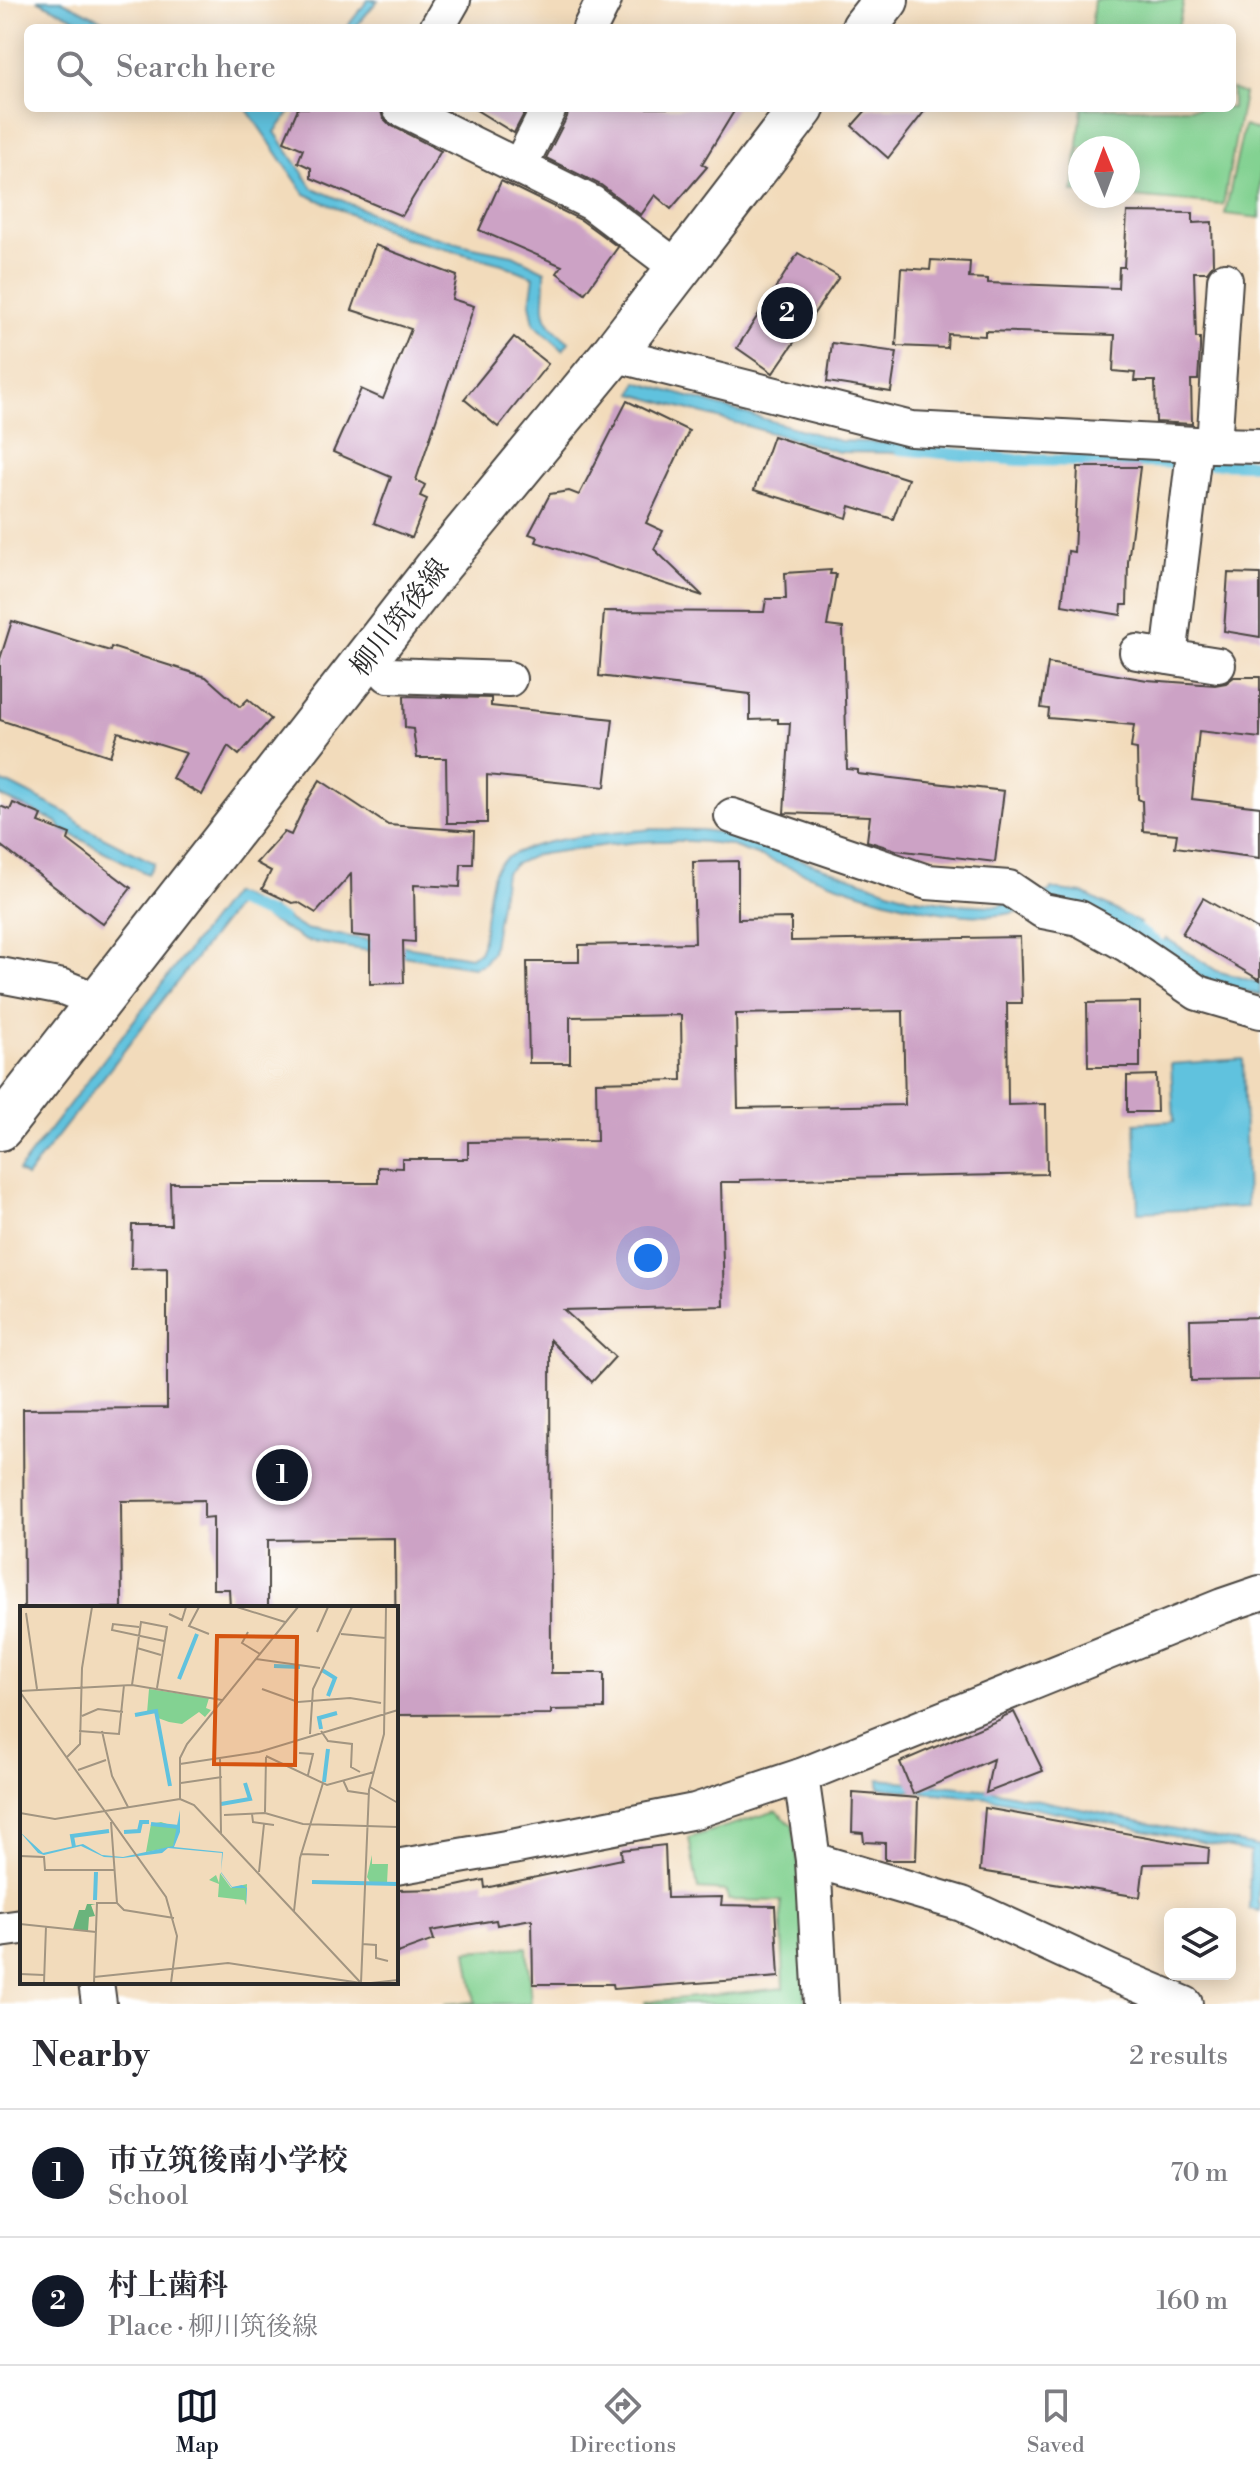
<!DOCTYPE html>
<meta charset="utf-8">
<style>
body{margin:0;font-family:"Libre Bodoni","Noto Serif JP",serif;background:#f7f7f7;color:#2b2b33}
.controls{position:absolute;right:24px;bottom:24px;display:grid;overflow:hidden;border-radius:12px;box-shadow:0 4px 20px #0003}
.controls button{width:72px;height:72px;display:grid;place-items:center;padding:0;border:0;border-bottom:2px solid #e1e1e2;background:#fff;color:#2b2b33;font:40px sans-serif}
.compass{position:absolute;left:1068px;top:136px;width:72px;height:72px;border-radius:50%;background:#fff;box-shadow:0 4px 20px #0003;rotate:359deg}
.you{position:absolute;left:648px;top:1258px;width:28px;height:28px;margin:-20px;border:6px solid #fff;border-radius:50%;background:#1a73e8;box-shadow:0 0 0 12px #1a73e833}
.badge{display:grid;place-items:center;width:52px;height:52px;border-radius:50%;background:#111827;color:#fff;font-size:26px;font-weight:700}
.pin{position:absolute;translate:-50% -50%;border:4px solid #fff;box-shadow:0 2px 8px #0006}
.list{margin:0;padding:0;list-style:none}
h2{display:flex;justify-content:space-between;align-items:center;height:104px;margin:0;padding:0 32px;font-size:34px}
h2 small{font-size:26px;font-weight:400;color:#7c7c81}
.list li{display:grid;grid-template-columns:52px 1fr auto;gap:24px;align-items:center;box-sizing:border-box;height:128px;padding:0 32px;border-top:2px solid #e1e1e2}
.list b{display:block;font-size:30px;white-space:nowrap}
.list p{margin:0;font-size:26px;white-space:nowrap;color:#7c7c81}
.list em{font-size:26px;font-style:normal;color:#7c7c81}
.icon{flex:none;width:44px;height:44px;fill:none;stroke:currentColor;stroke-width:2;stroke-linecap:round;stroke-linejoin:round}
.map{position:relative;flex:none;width:1260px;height:2004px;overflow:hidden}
.search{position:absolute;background:#fff;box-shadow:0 4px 20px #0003;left:24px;right:24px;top:24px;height:88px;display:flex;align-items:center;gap:20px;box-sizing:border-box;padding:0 28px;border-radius:12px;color:#7c7c81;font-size:30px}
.sheet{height:360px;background:#fff}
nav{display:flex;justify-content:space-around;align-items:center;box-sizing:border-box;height:112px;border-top:2px solid #e1e1e2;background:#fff;font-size:22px;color:#7c7c81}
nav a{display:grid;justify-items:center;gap:4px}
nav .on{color:#111827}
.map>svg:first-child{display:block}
</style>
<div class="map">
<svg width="1260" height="2004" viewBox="0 0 1260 2004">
<rect width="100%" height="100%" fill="#fff"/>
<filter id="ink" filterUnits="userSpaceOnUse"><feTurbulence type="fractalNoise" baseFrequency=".0125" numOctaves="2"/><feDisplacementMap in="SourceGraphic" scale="16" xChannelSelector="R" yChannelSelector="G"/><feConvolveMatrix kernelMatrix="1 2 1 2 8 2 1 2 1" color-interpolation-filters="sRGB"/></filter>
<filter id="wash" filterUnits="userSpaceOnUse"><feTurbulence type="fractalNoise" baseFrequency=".006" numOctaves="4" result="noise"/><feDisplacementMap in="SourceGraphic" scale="32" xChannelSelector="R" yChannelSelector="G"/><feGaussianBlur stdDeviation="1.8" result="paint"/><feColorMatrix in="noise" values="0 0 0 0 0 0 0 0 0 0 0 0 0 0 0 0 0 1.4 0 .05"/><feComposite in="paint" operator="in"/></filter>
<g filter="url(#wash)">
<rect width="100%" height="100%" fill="#f2dbbb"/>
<g fill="#83d292" stroke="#577e5e" stroke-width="2">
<polygon points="1094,0 1184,0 1178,28 1091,28"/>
<polygon points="1232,89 1244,94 1223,205 1122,196 1128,196 1128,148 1080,148 1080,192 1073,192 1082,108 1232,108"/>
<polygon points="1244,126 1260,131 1260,218 1225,214"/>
<polygon points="776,1811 793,1826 803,1897 805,2004 645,2004 645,2002 784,1988 781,1901 728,1900 727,1891 698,1889 689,1838"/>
<polygon points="527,1947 531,2004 444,2004 475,2002 467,1951"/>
</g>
<g fill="#60c2de" stroke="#467684" stroke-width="2">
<polygon points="37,0 61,0 118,28 94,28"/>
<polygon points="368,0 378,0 355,28 346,28"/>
<path d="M246,108H276L282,111L285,108H293L275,132L313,188L411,230L468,246L513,255L545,271C546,310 534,315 569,342L563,350L534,324L530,303L534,277L502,264L404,238L305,194Z"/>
<polygon points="637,382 840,441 915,444 914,453 839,452 633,394"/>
<polygon points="0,782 10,784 65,812 87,829 154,863 147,874 61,829 57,822 0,796"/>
<path d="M651,829L701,830L724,833L909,897L956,904L997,906L1040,892L1049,893L1051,889L1083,893L1140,923L1134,931L1017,912C937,931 806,872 729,845C665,834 599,846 535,855L515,864L505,873L492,952L483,964L473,967L306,941L265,918L272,909L304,929L470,957L479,952L482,945C485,926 487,889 494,872C509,836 616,834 651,829Z"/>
<polygon points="232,893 251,901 246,910 236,906 26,1177 18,1171"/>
<polygon points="1166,938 1217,971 1260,983 1260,995 1206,980 1159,949"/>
<polygon points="1243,1059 1247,1207 1138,1212 1135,1123 1174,1121 1171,1064"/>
<polygon points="879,1779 992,1790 1260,1847 1258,1903 1260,1904 1260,1911 1249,1909 1250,1852 989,1798 879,1788"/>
</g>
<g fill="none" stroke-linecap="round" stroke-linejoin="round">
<g stroke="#60c2de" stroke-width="12">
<polyline points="900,449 1019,460 1260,464"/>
<polyline points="235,901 281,919"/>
<polyline points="1125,922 1173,954"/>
</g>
</g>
<g id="blocks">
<g fill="#cca2c5" fill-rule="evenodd">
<polygon points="298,108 380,108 383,118 390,125 441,151 402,216 311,178 311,168 298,162 303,149 284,141"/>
<polygon points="473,108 527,108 514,133"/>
<polygon points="569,108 736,108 702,164 707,167 671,209 655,195 641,215 601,185 546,158 567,117"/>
<polygon points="868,108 927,108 888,158 852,126"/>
<polygon points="501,181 581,220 618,247 585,293 557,273 562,266 479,230"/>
<polygon points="1127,212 1193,213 1193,223 1212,222 1213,264 1207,272 1194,272 1196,338 1200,338 1200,348 1198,380 1191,380 1192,424 1156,422 1155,381 1134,381 1135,373 1113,371 1115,335 985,331 985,336 948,334 947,348 896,346 901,268 930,270 931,260 970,262 969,278 988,279 988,283 1118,288 1119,267 1124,267"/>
<polygon points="375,245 457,276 452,299 474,306 416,480 425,485 420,496 427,499 412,538 374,523 391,477 333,452 361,389 383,399 411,329 352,310"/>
<polygon points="798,253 839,277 773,373 737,348"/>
<polygon points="514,337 548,364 498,427 464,399"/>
<polygon points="832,343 897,352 891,392 827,382"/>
<polygon points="627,401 689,431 646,523 663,531 654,549 703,596 536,542 538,537 529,534 550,494 569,491 579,495"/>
<polygon points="773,436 908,479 893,519 850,506 847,518 754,490"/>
<polygon points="1078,467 1140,467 1128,562 1127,605 1122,605 1121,615 1062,605 1068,551 1074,552"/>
<polygon points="831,570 830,574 836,574 827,626 843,628 847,769 858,770 858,774 1004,791 995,862 896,850 867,841 870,816 784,813 790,723 778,723 778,719 750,720 750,694 599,676 604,611 764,612 766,599 786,599 785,573"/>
<polygon points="1228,573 1260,574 1260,637 1224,631"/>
<polygon points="12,621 110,651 111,647 206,677 240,707 248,699 271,719 239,755 228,746 202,795 172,778 186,753 118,732 110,756 0,720 0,659"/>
<polygon points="1048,663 1147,680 1215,685 1226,683 1234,677 1260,677 1260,738 1199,731 1192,799 1260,807 1260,858 1175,847 1177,834 1143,831 1142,801 1138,799 1137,749 1131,748 1134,725 1048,718 1049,709 1041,708"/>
<polygon points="404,696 491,698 491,706 613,719 605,787 487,775 487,823 447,823 446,758 417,758 413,729 405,728"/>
<polygon points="320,780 388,825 474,831 473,864 461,864 460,887 414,885 415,942 403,941 404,983 370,984 370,937 352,935 351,874 316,913 298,902 292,903 262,889 271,871 256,863 284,832 291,835 307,801"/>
<polygon points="13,803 42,815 39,822 70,834 68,840 131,888 103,924 0,845 0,806 10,810"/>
<path d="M738,861V919L791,918V941L1020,937L1022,1003H1007L1008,1105L1046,1104L1047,1174L740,1180V1182H721L724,1306L564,1310L615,1357L592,1382L550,1340L551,1673H604V1709L551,1710V1714L396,1715L395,1538L268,1540V1608H230L229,1589H213V1517L204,1518V1500L121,1501L122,1608H24L23,1409L167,1408V1268L131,1269L132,1225H171L170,1183H378V1167L402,1168V1159H468V1142L597,1141L596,1082L682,1080L681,1015L570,1017V1063H529L527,962H579V945L695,943L693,862ZM903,1011L905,1105L738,1108L736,1014Z"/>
<polygon points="1203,898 1260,931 1260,980 1182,934"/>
<polygon points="1140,1002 1140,1067 1088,1067 1087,1003"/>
<polygon points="1156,1075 1157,1112 1127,1112 1127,1076"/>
<polygon points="1260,1317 1260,1380 1191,1381 1190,1319"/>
<polygon points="1014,1712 1043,1771 986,1793 993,1759 913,1794 900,1762 1001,1719 1002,1717"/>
<polygon points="853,1793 918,1798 916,1860 885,1860 885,1843 864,1842 863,1833 852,1832"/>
<polygon points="985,1808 1209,1848 1208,1863 1144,1864 1140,1897 980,1871"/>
<polygon points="665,1845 667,1898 722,1897 721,1905 775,1906 779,1977 614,1989 613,1984 533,1984 532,1919 497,1925 496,1920 431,1931 434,1940 398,1953 396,1944 396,1890 443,1889 484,1880 485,1888 622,1859 621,1850"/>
</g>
</g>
</g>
<g filter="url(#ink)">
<use href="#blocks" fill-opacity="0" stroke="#494541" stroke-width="2"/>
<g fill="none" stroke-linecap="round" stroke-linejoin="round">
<defs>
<g id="street">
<polyline points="437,28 453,0"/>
<polyline points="590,28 604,0"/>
<polyline points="400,108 592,203 678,268"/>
<polyline points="519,167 549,108"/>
<polyline points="613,354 911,429 1214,445 1260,446"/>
<polyline points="1214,445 1225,280"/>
<polyline points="1137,652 1218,665"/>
<polyline points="1169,657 1195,444"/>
<polyline points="388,675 509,679"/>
<polyline points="732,816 927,882 1009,888 1043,911 1079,918 1126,944 1198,993 1260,1011"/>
<polyline points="0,975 63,987 98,1001"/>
<polyline points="801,1776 813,1860 821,2004"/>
<polyline points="813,1860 962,1904 1116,1975 1185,2004"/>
<polyline points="396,1867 512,1847 695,1811 801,1776 1222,1606 1260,1593"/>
<polyline points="0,1930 22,1927"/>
<polyline points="96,1982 99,2004"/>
</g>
<g id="secondary">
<polyline points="864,28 886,0"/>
<polyline points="0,1128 440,564 613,354 802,108"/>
</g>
</defs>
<use href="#street" stroke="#494541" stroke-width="38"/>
<use href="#secondary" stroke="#494541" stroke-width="48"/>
<use href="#street" stroke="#fff" stroke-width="34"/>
<use href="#secondary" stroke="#fff" stroke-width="44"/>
</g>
</g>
<g text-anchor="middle" stroke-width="6" stroke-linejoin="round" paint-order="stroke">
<g font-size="28" fill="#2b2b2b" stroke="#fff">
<text transform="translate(399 617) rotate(-52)" y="10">柳川筑後線</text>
</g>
</g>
<g transform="translate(20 1606)">
<rect width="378" height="378" fill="#f2dbbb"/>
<path d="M129,83L189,92L186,102L191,104L185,111L179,106L162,118L149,116L138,112L137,104L127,107ZM141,216L159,222L153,241L126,246L131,218ZM352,249V258H368L367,277L351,278L347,271ZM200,267L211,282L227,278L226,299L224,294L198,291L199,278L189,274L196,269L199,277Z" fill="#83d292"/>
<path d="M67,298H76L71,299L75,310L69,311L68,325L53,323L59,304H65Z" fill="#6ab47c"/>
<path d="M201,197L160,204V226L154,241L203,246L201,266L212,281L222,279L227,282L226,300V282H212L201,267L202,247L148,242L142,247L103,252L84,251L61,240L24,249L18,247L0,226L23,247L63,238L82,249L103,251L153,240L160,204Z" fill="#60c2de"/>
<path fill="none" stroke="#60c2de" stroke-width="4" d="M254,60L280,61M302,64L315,72L308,90M159,73L177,28M115,109L136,105L150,180M301,123L299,112L317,107M304,176L308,143M201,198L230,193L225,177M131,218L159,221M104,226L119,225L121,216H129M54,241L52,230L89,225M292,276L378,278M75,294L76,266"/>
<path fill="none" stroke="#a29581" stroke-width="2" d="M179,1L169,20L189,28M217,1L265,16M6,7L17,83M149,8L162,14L166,1M119,21L93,18L92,24L144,35M228,26L222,37L240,48M297,26L308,1M321,28L366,32M117,42L141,49M236,53L300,62M112,79L121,16L147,21L137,82M242,83L278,96L330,92L361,97M0,85L112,79L202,94M0,86L146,291L157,330L151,377M62,110L78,103L103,106M59,125L99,128L104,79M82,125L92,170L108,201M301,125L308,135L332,138L331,161L340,166M290,128L293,83L332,1M279,147L293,148L288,169M246,150L307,179L354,166M47,151L60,138L62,62L72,1M200,153L201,227M160,158L239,146L378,104M58,164L86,154M323,174L328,185L348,188M161,177L202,171M350,181L378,197M160,193L174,199L341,377M160,193V152L167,138L278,1M245,206L246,151M0,207L35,213L160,193M232,208L233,216L254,219M204,209L245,207L283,218L378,221M91,216L97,297M281,248L309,249M0,250L24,251L25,264H95M239,266L244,218M274,305L280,252L303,177M0,318L76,326M342,338L356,339V352L368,355M0,368L24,369M74,371L208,357L341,377L349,184L364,128L366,1M24,377L26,320M74,377L77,297H97L104,304L154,312M351,377L378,374"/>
<path fill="#d5540f" fill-opacity="0.15" stroke="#d5540f" stroke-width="4" d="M197,30L277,31L275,159L194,158Z"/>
<rect width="378" height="378" fill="none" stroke="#2b2b2b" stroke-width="4"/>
</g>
</svg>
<div class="controls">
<button><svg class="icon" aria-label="layers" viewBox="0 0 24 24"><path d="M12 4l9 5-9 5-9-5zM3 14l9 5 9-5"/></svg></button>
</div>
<svg class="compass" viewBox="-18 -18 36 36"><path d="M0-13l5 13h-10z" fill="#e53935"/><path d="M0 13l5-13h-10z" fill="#7c7c81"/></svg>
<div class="you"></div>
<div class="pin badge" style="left:282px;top:1475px">1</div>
<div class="pin badge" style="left:787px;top:313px">2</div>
<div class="search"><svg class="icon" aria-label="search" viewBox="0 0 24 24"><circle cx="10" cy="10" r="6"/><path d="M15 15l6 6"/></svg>Search here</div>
</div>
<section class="sheet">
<h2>Nearby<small>2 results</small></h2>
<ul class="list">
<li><span class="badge">1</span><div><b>市立筑後南小学校</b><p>School</p></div><em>70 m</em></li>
<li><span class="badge">2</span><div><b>村上歯科</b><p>Place · 柳川筑後線</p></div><em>160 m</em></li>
</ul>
</section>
<nav>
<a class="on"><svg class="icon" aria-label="map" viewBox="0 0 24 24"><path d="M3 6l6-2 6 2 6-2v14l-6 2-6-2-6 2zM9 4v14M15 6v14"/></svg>Map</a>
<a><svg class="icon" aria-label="directions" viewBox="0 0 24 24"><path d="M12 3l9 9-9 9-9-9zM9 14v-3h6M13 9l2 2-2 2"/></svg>Directions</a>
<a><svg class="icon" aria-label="saved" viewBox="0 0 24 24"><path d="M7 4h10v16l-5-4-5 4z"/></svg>Saved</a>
</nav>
